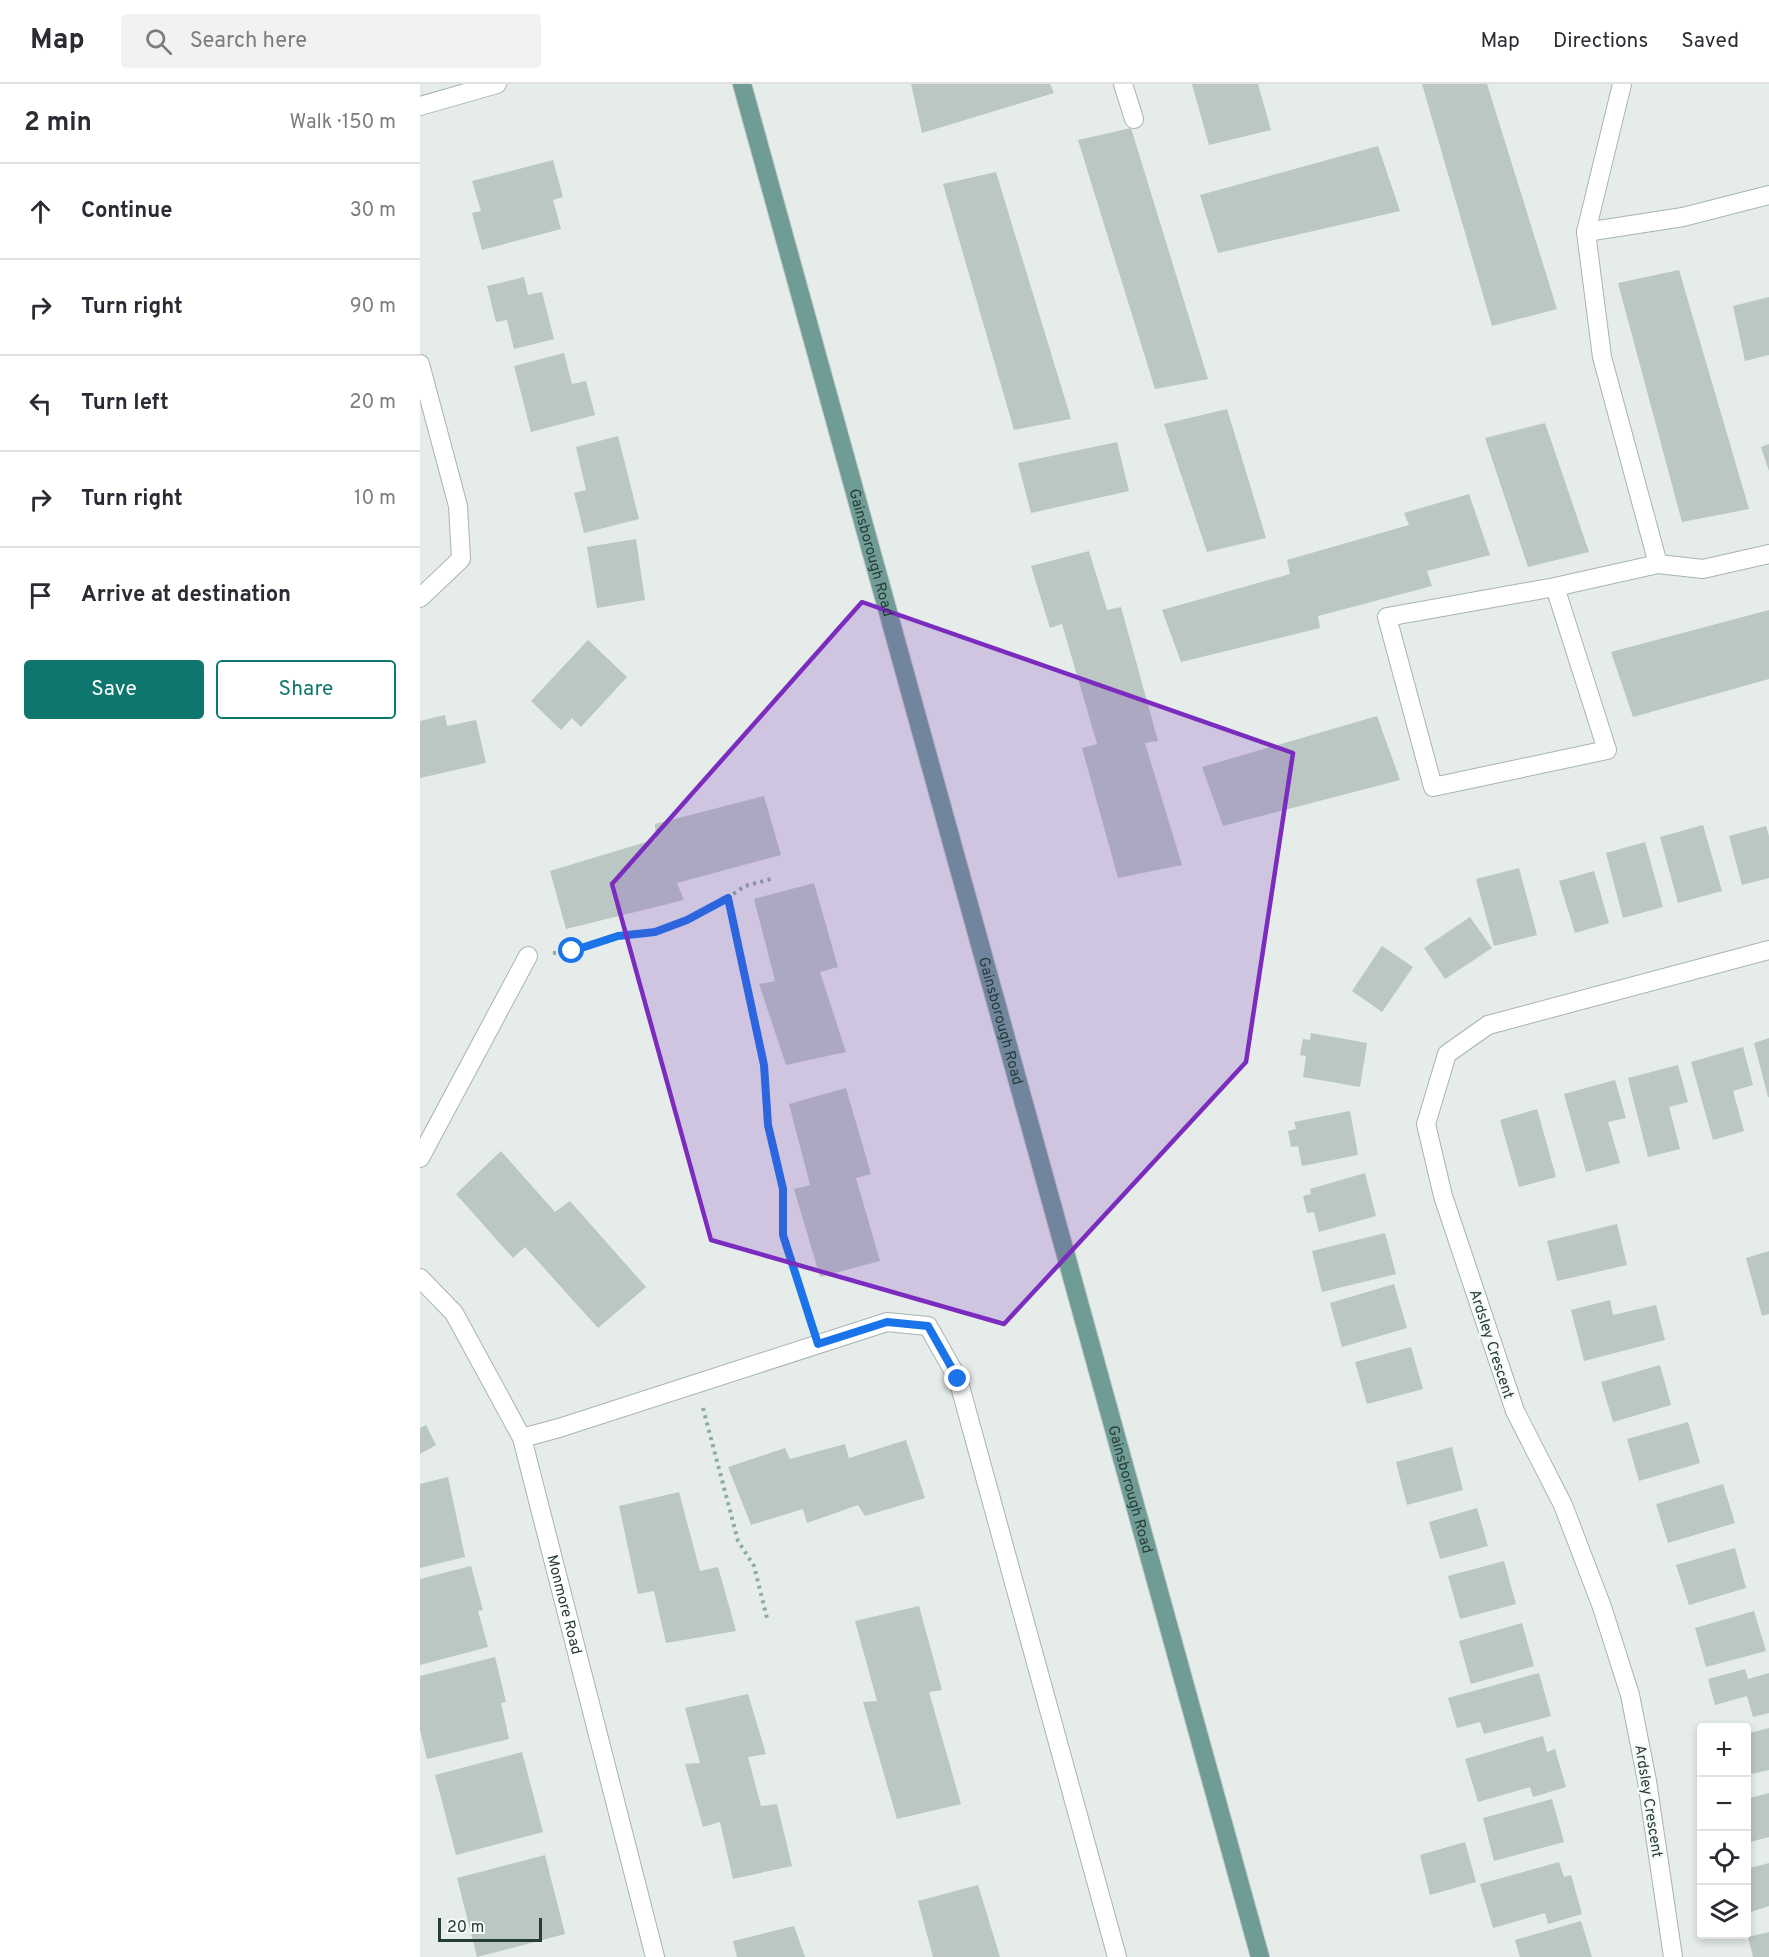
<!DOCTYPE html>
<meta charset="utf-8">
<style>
body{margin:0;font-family:Overpass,sans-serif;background:#f2f2f3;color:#2b2b33}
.controls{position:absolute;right:18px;bottom:18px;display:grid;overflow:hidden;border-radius:6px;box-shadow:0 3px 9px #0003}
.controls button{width:54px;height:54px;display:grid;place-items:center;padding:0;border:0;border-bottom:2px solid #e1e1e2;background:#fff;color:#2b2b33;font:30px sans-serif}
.scale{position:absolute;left:18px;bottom:15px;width:104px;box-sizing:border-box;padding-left:6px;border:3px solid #263c38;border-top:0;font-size:16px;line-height:21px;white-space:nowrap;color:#263c38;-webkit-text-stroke:4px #f5f9f7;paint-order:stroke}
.stop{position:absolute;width:18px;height:18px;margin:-14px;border:4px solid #1a73e8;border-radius:50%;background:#fff}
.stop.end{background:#1a73e8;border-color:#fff;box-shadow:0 2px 6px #0008}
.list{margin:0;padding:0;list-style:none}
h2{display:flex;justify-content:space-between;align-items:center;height:78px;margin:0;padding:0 24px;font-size:26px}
h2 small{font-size:20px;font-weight:400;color:#7c7c81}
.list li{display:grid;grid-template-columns:39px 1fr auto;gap:18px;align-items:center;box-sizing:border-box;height:96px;padding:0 24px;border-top:2px solid #e1e1e2}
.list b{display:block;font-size:22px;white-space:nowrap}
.list em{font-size:20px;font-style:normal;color:#7c7c81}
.actions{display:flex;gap:12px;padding:18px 24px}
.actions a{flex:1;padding:14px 0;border:2px solid #0f766e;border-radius:6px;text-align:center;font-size:21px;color:#0f766e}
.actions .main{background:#0f766e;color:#fff}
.icon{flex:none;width:33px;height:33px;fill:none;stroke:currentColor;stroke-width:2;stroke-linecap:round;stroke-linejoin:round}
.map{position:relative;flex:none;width:1349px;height:1873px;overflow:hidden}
header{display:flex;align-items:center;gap:36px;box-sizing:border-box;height:84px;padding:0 30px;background:#fff;border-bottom:2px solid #e1e1e2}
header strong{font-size:28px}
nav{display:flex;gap:33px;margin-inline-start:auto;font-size:21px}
.search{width:420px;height:54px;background:#f2f2f3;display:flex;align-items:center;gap:15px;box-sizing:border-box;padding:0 21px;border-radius:6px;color:#7c7c81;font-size:22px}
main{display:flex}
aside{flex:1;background:#fff}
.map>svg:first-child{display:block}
</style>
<header>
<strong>Map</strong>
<div class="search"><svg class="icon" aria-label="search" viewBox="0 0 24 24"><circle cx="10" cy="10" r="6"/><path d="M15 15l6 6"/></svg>Search here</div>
<nav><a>Map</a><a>Directions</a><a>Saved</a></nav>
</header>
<main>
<aside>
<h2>2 min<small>Walk · 150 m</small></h2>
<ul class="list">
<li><svg class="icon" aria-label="ahead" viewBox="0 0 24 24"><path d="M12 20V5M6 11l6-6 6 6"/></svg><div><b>Continue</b></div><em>30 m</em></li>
<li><svg class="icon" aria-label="right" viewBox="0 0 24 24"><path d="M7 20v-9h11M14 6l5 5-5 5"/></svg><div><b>Turn right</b></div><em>90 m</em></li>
<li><svg class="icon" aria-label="left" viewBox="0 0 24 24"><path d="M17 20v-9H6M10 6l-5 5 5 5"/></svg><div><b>Turn left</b></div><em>20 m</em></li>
<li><svg class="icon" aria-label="right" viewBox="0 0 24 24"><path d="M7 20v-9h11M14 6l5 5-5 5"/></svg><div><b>Turn right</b></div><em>10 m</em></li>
<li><svg class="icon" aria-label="arrive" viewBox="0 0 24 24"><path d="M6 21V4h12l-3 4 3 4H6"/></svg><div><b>Arrive at destination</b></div></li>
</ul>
<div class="actions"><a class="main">Save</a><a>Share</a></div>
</aside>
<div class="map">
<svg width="1349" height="1873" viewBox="0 0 1349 1873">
<rect width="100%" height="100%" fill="#e5ecea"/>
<g fill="#bac7c3">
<polygon points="491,0 630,0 634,9 502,49"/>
<polygon points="772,0 838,0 851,46 789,61"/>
<polygon points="1002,0 1067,0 1137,225 1072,242"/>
<polygon points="711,44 788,295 735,305 658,56"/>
<polygon points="958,62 980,127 798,169 780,111"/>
<polygon points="133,76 143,113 133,116 141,145 62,166 52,129 61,127 52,97"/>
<polygon points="576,88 651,335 594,346 523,100"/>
<polygon points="1259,186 1329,425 1262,438 1198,199"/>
<polygon points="104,193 108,211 122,208 134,255 94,265 87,236 76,238 67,202"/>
<polygon points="1349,213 1349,271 1325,277 1313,222"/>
<polygon points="144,269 152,300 166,297 175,331 111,348 94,282"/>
<polygon points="807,325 846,454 787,468 744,340"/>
<polygon points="1125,339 1169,468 1108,483 1065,354"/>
<polygon points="198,352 219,435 164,449 154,409 166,406 156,363"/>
<polygon points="697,358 709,407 611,429 598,379"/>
<polygon points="1349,360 1349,387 1341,363"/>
<polygon points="1049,410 1070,471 1007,487 1012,502 898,532 900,544 761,578 742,526 870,490 867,476 989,441 984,429"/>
<polygon points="216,455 225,516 177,524 167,463"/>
<polygon points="669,467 687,526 701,523 738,657 725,659 762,781 698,794 662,664 677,660 642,540 630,544 611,482"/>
<polygon points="1349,526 1349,595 1213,633 1191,568"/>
<polygon points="168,556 207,593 161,643 152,634 141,646 111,617"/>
<polygon points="25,631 27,642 56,636 66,679 0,694 0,637"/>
<polygon points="957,632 980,696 803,742 782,683"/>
<polygon points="344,712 361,771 257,799 264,816 146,845 130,787 236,755 235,740"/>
<polygon points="1283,741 1302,807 1258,819 1240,753"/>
<polygon points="1346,742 1349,752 1349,794 1322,801 1309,752"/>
<polygon points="1225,758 1243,823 1203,834 1186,769"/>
<polygon points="1099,784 1117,851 1074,862 1056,795"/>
<polygon points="1174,787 1189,839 1155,849 1139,797"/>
<polygon points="394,799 418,883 400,888 426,968 366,981 339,900 355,897 334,815"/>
<polygon points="1050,833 1072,864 1025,895 1004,864"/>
<polygon points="962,862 993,883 962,928 932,907"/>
<polygon points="891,949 947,959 940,1003 883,993 886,972 880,971 883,955 890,956"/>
<polygon points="1349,954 1349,1013 1348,1013 1334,959"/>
<polygon points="1323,963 1333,1001 1313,1007 1324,1047 1293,1056 1271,978"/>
<polygon points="1258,981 1268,1018 1249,1023 1260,1065 1228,1073 1208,994"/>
<polygon points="1195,996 1206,1034 1188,1038 1200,1079 1166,1088 1144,1010"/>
<polygon points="426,1004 451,1090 436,1094 460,1177 400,1193 374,1105 390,1101 369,1020"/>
<polygon points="1117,1025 1136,1093 1099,1103 1080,1036"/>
<polygon points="930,1027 938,1071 882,1082 878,1062 871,1063 868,1047 876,1045 874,1038"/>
<polygon points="81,1067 135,1128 150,1117 226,1203 178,1244 105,1163 93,1174 36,1110"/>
<polygon points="945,1089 956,1132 899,1148 894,1128 887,1129 883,1112 891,1110 890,1105"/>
<polygon points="1197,1140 1207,1181 1137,1197 1127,1157"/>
<polygon points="965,1149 976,1190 902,1208 892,1167"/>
<polygon points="1349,1167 1349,1230 1342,1232 1326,1174"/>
<polygon points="974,1200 987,1244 922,1263 910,1219"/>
<polygon points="1190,1216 1193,1231 1236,1221 1245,1256 1164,1277 1151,1226"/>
<polygon points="991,1263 1003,1305 947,1320 935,1278"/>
<polygon points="1240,1281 1251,1321 1193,1338 1181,1298"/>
<polygon points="1268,1338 1280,1379 1219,1397 1207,1355"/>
<polygon points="6,1341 16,1361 0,1370 0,1344"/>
<polygon points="486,1356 505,1414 445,1432 438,1421 387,1439 383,1425 331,1441 308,1383 365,1364 370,1375 425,1360 429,1374"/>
<polygon points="1032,1363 1043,1406 987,1421 976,1378"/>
<polygon points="28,1393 45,1473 0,1484 0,1400"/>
<polygon points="1303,1400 1315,1439 1248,1459 1236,1420"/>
<polygon points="259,1408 280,1487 298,1483 316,1547 246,1559 234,1507 218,1510 199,1422"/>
<polygon points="1057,1424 1068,1462 1020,1475 1009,1438"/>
<polygon points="1315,1464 1326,1504 1269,1521 1256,1481"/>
<polygon points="1084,1477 1096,1520 1040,1535 1028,1492"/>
<polygon points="51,1482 63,1526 58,1527 68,1563 0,1581 0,1495"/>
<polygon points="499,1522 522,1606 509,1608 541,1720 477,1735 443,1618 457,1617 435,1537"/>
<polygon points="1334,1527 1346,1567 1286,1583 1275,1544"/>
<polygon points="1102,1539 1114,1582 1051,1600 1039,1557"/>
<polygon points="75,1573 86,1618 81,1619 89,1655 7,1675 0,1646 0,1592"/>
<polygon points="1325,1585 1328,1595 1349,1589 1349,1629 1333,1633 1327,1612 1295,1621 1288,1595"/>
<polygon points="1119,1589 1131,1632 1064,1650 1060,1638 1037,1644 1028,1614"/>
<polygon points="328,1610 346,1670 328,1673 341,1722 357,1720 372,1782 313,1795 300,1738 283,1743 265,1680 280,1679 265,1624"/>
<polygon points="1349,1644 1349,1686 1326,1691 1326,1650"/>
<polygon points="1123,1652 1127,1668 1135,1665 1146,1703 1113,1713 1110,1703 1058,1718 1045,1675"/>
<polygon points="102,1668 123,1748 36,1771 15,1691"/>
<polygon points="1349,1709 1349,1753 1326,1759 1326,1715"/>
<polygon points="1132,1715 1144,1758 1074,1777 1063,1734"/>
<polygon points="1045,1758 1056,1798 1010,1811 1000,1771"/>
<polygon points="125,1771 145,1850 57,1873 37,1794"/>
<polygon points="1139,1778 1144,1793 1151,1791 1162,1830 1128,1840 1125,1829 1073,1844 1060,1800"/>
<polygon points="1349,1779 1349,1822 1328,1829 1326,1785"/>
<polygon points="558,1801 580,1873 513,1873 498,1817"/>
<polygon points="1161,1837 1172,1873 1100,1873 1095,1856"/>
<polygon points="374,1842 385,1873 317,1873 313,1857"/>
<polygon points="1349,1848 1349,1873 1333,1873 1328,1853"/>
</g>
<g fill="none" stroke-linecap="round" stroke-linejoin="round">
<defs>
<g id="minor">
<polyline points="703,0 714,35"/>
<polyline points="1202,0 1166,148 1182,273 1238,480 1283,485 1349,470"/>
<polyline points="0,22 77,0"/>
<polyline points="1166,148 1263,133 1349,111"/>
<polyline points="0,280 38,422 41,475 0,514"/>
<polyline points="1135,503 1187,666 1013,703 967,533 1135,503 1238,480"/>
<polyline points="0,1074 108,872"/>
<path id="s1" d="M0,1194L34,1229L102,1354L235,1873"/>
<polyline points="102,1354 139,1344 467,1238 508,1242 538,1295 697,1873"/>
<polyline points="1253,1873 1227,1697 1210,1611 1182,1523 1143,1421 1095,1327 1023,1112 1006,1040 1027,970 1068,941 1349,866"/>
</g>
<g id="major">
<path id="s2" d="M322,0L840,1873"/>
</g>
</defs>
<use href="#minor" stroke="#a8b4b1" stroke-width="20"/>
<use href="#major" stroke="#c2c8c7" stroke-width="20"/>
<g stroke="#89aca4" stroke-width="4" stroke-dasharray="3 4.5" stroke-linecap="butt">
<polyline points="307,814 325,802 351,795"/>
<polyline points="133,869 152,867 198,852 235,848 267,836 307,814 344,981 348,1041 363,1105 363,1151 390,1235"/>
<polyline points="283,1324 318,1457 334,1482 348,1538"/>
</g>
<use href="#minor" stroke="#fff" stroke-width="18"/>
<use href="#major" stroke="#6f9c95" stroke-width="18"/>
</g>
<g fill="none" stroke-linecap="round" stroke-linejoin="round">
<polyline stroke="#1a73e8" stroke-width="8" points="152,867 198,852 235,848 267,836 308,814 344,981 348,1041 363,1105 363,1151 398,1260 467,1238 508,1242 538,1295"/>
</g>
<path fill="#7b2cbf" fill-opacity="0.2" stroke="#7b2cbf" stroke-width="4.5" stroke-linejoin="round" d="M442,518L873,669L826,978L584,1240L291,1156L192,800Z"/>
<g text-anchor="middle" stroke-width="5" stroke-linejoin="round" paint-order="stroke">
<g font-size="15" fill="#263c38" stroke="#f5f9f7">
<text dy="5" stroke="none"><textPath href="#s2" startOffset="486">Gainsborough Road</textPath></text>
<text dy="5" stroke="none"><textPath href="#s2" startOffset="972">Gainsborough Road</textPath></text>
<text transform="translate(1072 1260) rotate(72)" y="5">Ardsley Crescent</text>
<text dy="5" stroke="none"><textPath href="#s2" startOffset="1458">Gainsborough Road</textPath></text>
<text dy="5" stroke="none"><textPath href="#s1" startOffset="363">Monmore Road</textPath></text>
<text transform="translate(1229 1717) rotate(81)" y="5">Ardsley Crescent</text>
</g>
</g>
</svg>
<div class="controls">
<button>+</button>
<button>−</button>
<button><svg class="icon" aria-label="locate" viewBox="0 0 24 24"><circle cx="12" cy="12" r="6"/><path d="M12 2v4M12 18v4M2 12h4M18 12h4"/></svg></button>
<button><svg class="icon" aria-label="layers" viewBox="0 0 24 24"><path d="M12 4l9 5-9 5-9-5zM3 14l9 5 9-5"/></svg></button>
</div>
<div class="scale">20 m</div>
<div class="stop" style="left:152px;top:867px"></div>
<div class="stop end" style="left:538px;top:1295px"></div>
</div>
</main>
